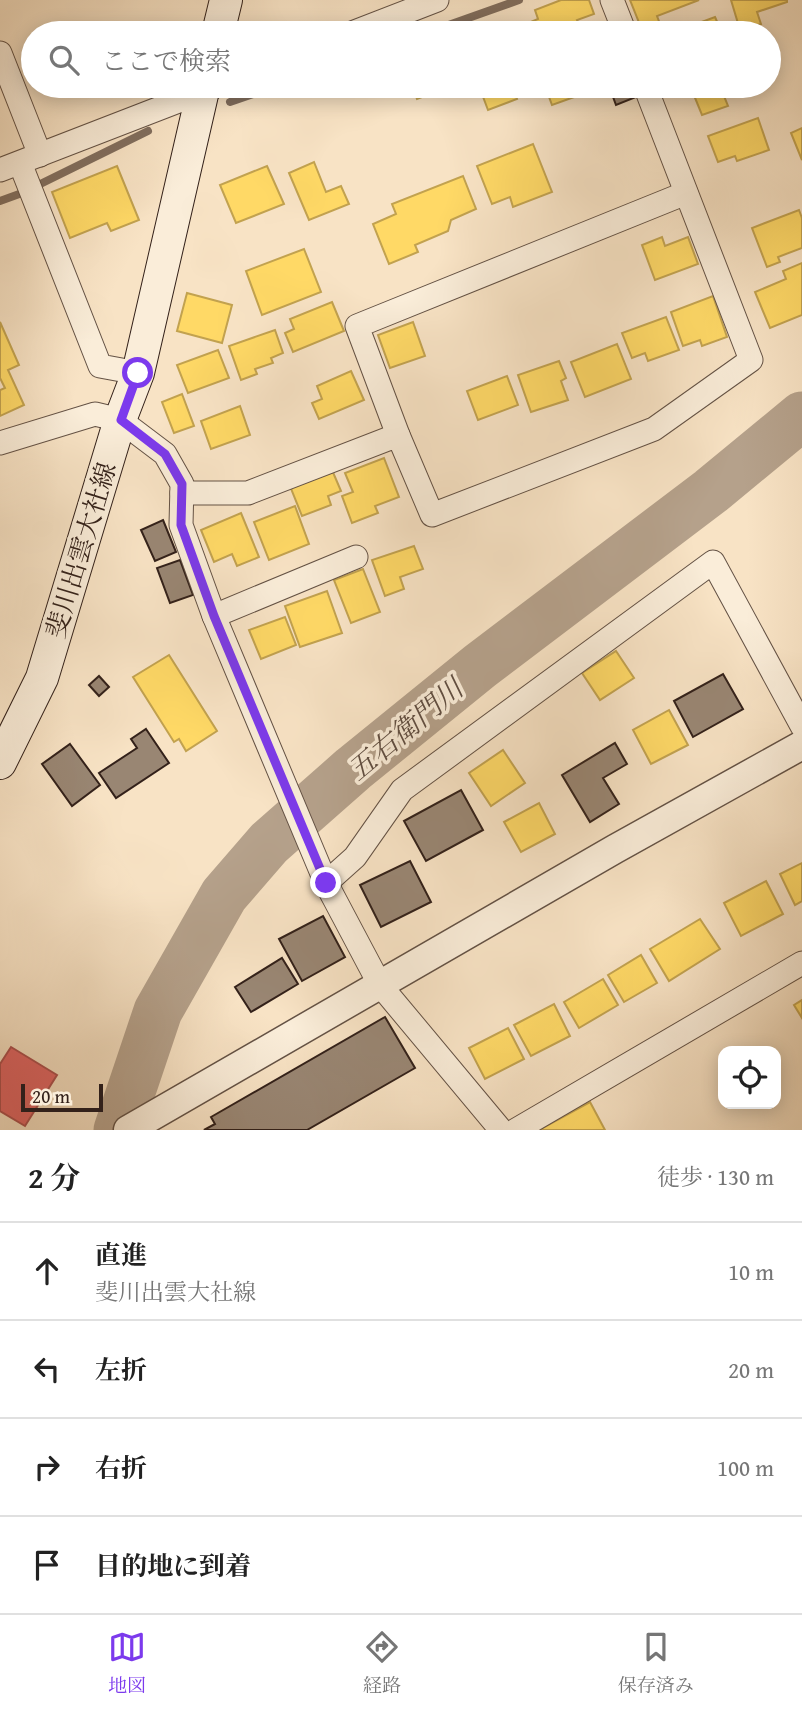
<!DOCTYPE html>
<html lang="ja">
<meta charset="utf-8">
<style>
body{margin:0;font-family:"Gentium Book Plus","Noto Serif JP",serif;background:#f2f2f2;color:#222}
.controls{position:absolute;right:21px;bottom:21px;display:grid;overflow:hidden;border-radius:14px;box-shadow:0 4px 18px #0003}
.controls button{width:63px;height:63px;display:grid;place-items:center;padding:0;border:0;border-bottom:2px solid #e0e0e0;background:#fff;color:#222;font:35px sans-serif}
.scale{position:absolute;left:21px;bottom:18px;width:82px;box-sizing:border-box;padding-left:7px;border:4px solid #33211a;border-top:0;font-size:19px;line-height:24px;white-space:nowrap;color:#33211a;-webkit-text-stroke:5px #faedd9;paint-order:stroke}
.stop{position:absolute;width:21px;height:21px;margin:-16px;border:5px solid #7c3aed;border-radius:50%;background:#fff}
.stop.end{background:#7c3aed;border-color:#fff;box-shadow:0 2px 7px #0008}
.list{margin:0;padding:0;list-style:none}
h2{display:flex;justify-content:space-between;align-items:center;height:91px;margin:0;padding:0 28px;font-size:30px}
h2 small{font-size:23px;font-weight:400;color:#767676}
.list li{display:grid;grid-template-columns:46px 1fr auto;gap:21px;align-items:center;box-sizing:border-box;height:98px;padding:0 28px;border-top:2px solid #e0e0e0}
.list b{display:block;font-size:26px;white-space:nowrap}
.list p{margin:0;font-size:23px;white-space:nowrap;color:#767676}
.list em{font-size:23px;font-style:normal;color:#767676}
.icon{flex:none;width:38px;height:38px;fill:none;stroke:currentColor;stroke-width:2;stroke-linecap:round;stroke-linejoin:round}
.map{position:relative;flex:none;width:802px;height:1130px;overflow:hidden}
.search{position:absolute;background:#fff;box-shadow:0 4px 18px #0003;left:21px;right:21px;top:21px;height:77px;display:flex;align-items:center;gap:18px;box-sizing:border-box;padding:0 24px;border-radius:38px;color:#767676;font-size:26px}
.sheet{height:483px;background:#fff}
nav{display:flex;justify-content:space-around;align-items:center;box-sizing:border-box;height:98px;border-top:2px solid #e0e0e0;background:#fff;font-size:19px;color:#767676}
nav a{display:grid;justify-items:center;gap:4px}
nav .on{color:#7c3aed}
.map>svg:first-child{display:block}
</style>
<div class="map">
<svg width="802" height="1130" viewBox="0 0 802 1130">
<rect width="100%" height="100%" fill="#f8e3c5"/>
<filter id="stains"><feTurbulence type="fractalNoise" baseFrequency=".00286" numOctaves="4"/><feColorMatrix values="0 0 0 0 .2 0 0 0 0 .09 0 0 0 0 .02 0 0 0 .5 -.17"/></filter>
<radialGradient id="worn" r=".72"><stop offset=".6" stop-color="#630" stop-opacity="0"/><stop offset="1" stop-color="#630" stop-opacity=".3"/></radialGradient>
<g fill="#ffd966" stroke="#c2a24f" stroke-width="2">
<polygon points="561,0 589,0 594,14 577,20 581,29 574,33 530,33 526,24 538,19 535,10"/>
<polygon points="630,0 699,0 657,16 660,24 642,30"/>
<polygon points="731,0 787,0 787,2 757,12 761,24 740,30"/>
<polygon points="715,17 722,33 672,33"/>
<polygon points="402,86 451,86 417,99 414,91 405,95"/>
<polygon points="479,86 512,86 517,99 488,110"/>
<polygon points="545,86 592,86 594,90 552,105"/>
<polygon points="696,86 739,86 740,90 724,96 728,106 702,115 691,88"/>
<polygon points="758,118 769,150 737,161 735,156 718,162 708,136"/>
<polygon points="802,128 802,160 791,133"/>
<polygon points="533,144 552,192 513,207 510,197 492,204 477,166"/>
<polygon points="314,162 326,192 341,186 349,204 309,220 289,173"/>
<polygon points="117,166 139,220 111,231 107,223 70,238 52,192"/>
<polygon points="267,166 284,204 236,223 220,185"/>
<polygon points="463,176 476,209 451,220 448,231 415,245 418,252 389,264 373,224 396,214 392,204"/>
<polygon points="799,210 802,218 802,248 778,257 780,262 767,267 752,228"/>
<polygon points="662,237 665,246 688,237 698,264 655,280 642,245"/>
<polygon points="304,249 321,292 262,315 246,271"/>
<polygon points="802,263 802,315 770,328 755,292 786,279 783,271"/>
<polygon points="187,293 232,305 222,343 177,331"/>
<polygon points="713,296 727,337 702,346 700,340 683,346 671,312"/>
<polygon points="332,302 344,331 293,352 285,333 294,329 290,319"/>
<polygon points="666,317 679,350 648,361 645,353 632,358 622,333"/>
<polygon points="0,322 19,365 8,370 24,405 0,416 0,390 5,388 0,378"/>
<polygon points="413,322 425,356 390,368 378,335"/>
<polygon points="275,330 283,353 271,358 273,363 255,369 257,374 241,380 229,346"/>
<polygon points="617,344 631,379 585,397 571,362"/>
<polygon points="218,350 229,378 188,393 177,365"/>
<polygon points="559,361 566,378 561,381 568,400 531,412 518,375"/>
<polygon points="351,371 364,400 319,419 312,403 322,399 317,386"/>
<polygon points="507,376 518,405 478,420 467,391"/>
<polygon points="182,394 194,426 174,433 162,402"/>
<polygon points="240,406 250,435 211,449 201,421"/>
<polygon points="384,458 399,497 375,506 378,513 352,523 342,496 353,492 345,473"/>
<polygon points="332,470 341,491 328,496 331,505 302,516 290,486"/>
<polygon points="295,506 309,544 269,560 254,522"/>
<polygon points="241,513 259,557 237,566 232,554 214,562 201,530"/>
<polygon points="414,546 423,569 400,577 404,589 385,596 372,560"/>
<polygon points="363,569 380,612 351,623 334,580"/>
<polygon points="327,591 342,633 300,647 285,606"/>
<polygon points="285,617 296,645 261,659 249,630"/>
<polygon points="616,651 634,678 600,700 582,673"/>
<polygon points="169,655 217,731 186,751 179,739 174,742 133,677"/>
<polygon points="669,710 688,745 651,764 633,730"/>
<polygon points="503,750 525,783 491,806 469,773"/>
<polygon points="539,803 555,834 521,852 504,822"/>
<polygon points="802,863 802,901 795,905 780,874"/>
<polygon points="766,881 783,914 741,936 724,903"/>
<polygon points="700,919 720,949 669,981 650,949"/>
<polygon points="641,955 657,983 624,1002 608,975"/>
<polygon points="603,979 618,1005 579,1028 564,1002"/>
<polygon points="802,1000 802,1018 794,1005"/>
<polygon points="554,1004 570,1036 531,1056 514,1025"/>
<polygon points="508,1028 524,1059 485,1079 469,1048"/>
<polygon points="590,1102 605,1130 539,1130"/>
</g>
<polygon fill="#e06666" stroke="#ac514f" stroke-width="2" points="11,1047 57,1075 25,1126 0,1111 0,1064"/>
<g fill="none" stroke-linecap="round" stroke-linejoin="round">
<g stroke="#816e5e" stroke-width="8">
<polyline points="426,33 519,0"/>
<polyline points="230,102 276,86"/>
<polyline points="0,201 22,193 148,131"/>
</g>
<polyline stroke="#b5a18b" stroke-width="49" points="118,1130 158,1011 224,895 269,843 353,769 480,666 711,491 802,416"/>
</g>
<g fill="#998673" stroke="#33211a" stroke-width="2">
<polygon points="609,86 632,86 636,97 616,105"/>
<polygon points="163,520 176,552 155,561 141,530"/>
<polygon points="180,560 193,595 170,603 157,568"/>
<polygon points="723,674 743,709 693,737 674,701"/>
<polygon points="99,676 109,687 99,696 89,685"/>
<polygon points="146,729 169,763 116,798 99,773 137,748 131,739"/>
<polygon points="615,743 627,764 603,778 619,804 590,822 562,775"/>
<polygon points="70,744 100,785 72,806 42,764"/>
<polygon points="461,790 483,830 426,861 404,821"/>
<polygon points="410,861 431,902 381,927 360,885"/>
<polygon points="323,916 345,957 302,981 279,939"/>
<polygon points="282,958 298,984 251,1012 235,987"/>
<polygon points="385,1017 415,1068 307,1130 204,1130 215,1124 211,1117"/>
</g>
<g fill="none" stroke-linecap="round" stroke-linejoin="round">
<defs>
<g id="minor">
<polyline points="612,0 625,33"/>
<polyline points="352,33 437,0"/>
<polyline points="0,53 40,155"/>
<polyline points="20,163 100,366 138,373"/>
<polyline points="0,170 212,88"/>
<polyline points="398,435 357,326 686,193"/>
<polyline points="0,443 95,414 120,420 165,454 182,484 181,525 214,616 326,883 380,985 501,1130"/>
<polyline points="182,493 248,493 398,435 432,515 654,429 751,360 645,86"/>
<polyline points="214,616 356,557"/>
<polyline points="326,883 355,857 402,790 713,562 802,726"/>
<polyline points="516,1130 802,963"/>
</g>
<polyline id="tertiary" points="128,1130 615,849 802,745"/>
<g id="secondary">
<polyline points="218,33 226,0"/>
<polyline points="0,763 42,678 120,420 138,373 204,86"/>
</g>
</defs>
<use href="#minor" stroke="#645245" stroke-width="25"/>
<use href="#tertiary" stroke="#645245" stroke-width="31"/>
<use href="#secondary" stroke="#33211a" stroke-width="34"/>
<use href="#minor" stroke="#faedd9" stroke-width="23"/>
<use href="#tertiary" stroke="#faedd9" stroke-width="28"/>
<use href="#secondary" stroke="#faedd9" stroke-width="32"/>
</g>
<g fill="none" stroke-linecap="round" stroke-linejoin="round">
<polyline stroke="#7c3aed" stroke-width="9" points="138,373 121,420 165,454 182,484 181,525 214,616 326,883"/>
</g>
<g text-anchor="middle" stroke-width="7" stroke-linejoin="round" paint-order="stroke">
<g font-size="26" fill="#33211a" stroke="#faedd9">
<text transform="translate(81 550) rotate(-73)" y="9">斐川出雲大社線</text>
</g>
<g font-size="28" font-style="italic" fill="#604e42" stroke="#faedd9">
<text transform="translate(405 729) rotate(-40)" y="10">五右衛門川</text>
</g>
</g>
<rect width="100%" height="100%" filter="url(#stains)"/>
<rect width="100%" height="100%" fill="url(#worn)"/>
</svg>
<div class="controls">
<button><svg class="icon" aria-label="locate" viewBox="0 0 24 24"><circle cx="12" cy="12" r="6"/><path d="M12 2v4M12 18v4M2 12h4M18 12h4"/></svg></button>
</div>
<div class="scale">20 m</div>
<div class="stop" style="left:138px;top:373px"></div>
<div class="stop end" style="left:326px;top:883px"></div>
<div class="search"><svg class="icon" aria-label="search" viewBox="0 0 24 24"><circle cx="10" cy="10" r="6"/><path d="M15 15l6 6"/></svg>ここで検索</div>
</div>
<section class="sheet">
<h2>2 分<small>徒歩 · 130 m</small></h2>
<ul class="list">
<li><svg class="icon" aria-label="ahead" viewBox="0 0 24 24"><path d="M12 20V5M6 11l6-6 6 6"/></svg><div><b>直進</b><p>斐川出雲大社線</p></div><em>10 m</em></li>
<li><svg class="icon" aria-label="left" viewBox="0 0 24 24"><path d="M17 20v-9H6M10 6l-5 5 5 5"/></svg><div><b>左折</b></div><em>20 m</em></li>
<li><svg class="icon" aria-label="right" viewBox="0 0 24 24"><path d="M7 20v-9h11M14 6l5 5-5 5"/></svg><div><b>右折</b></div><em>100 m</em></li>
<li><svg class="icon" aria-label="arrive" viewBox="0 0 24 24"><path d="M6 21V4h12l-3 4 3 4H6"/></svg><div><b>目的地に到着</b></div></li>
</ul>
</section>
<nav>
<a class="on"><svg class="icon" aria-label="map" viewBox="0 0 24 24"><path d="M3 6l6-2 6 2 6-2v14l-6 2-6-2-6 2zM9 4v14M15 6v14"/></svg>地図</a>
<a><svg class="icon" aria-label="directions" viewBox="0 0 24 24"><path d="M12 3l9 9-9 9-9-9zM9 14v-3h6M13 9l2 2-2 2"/></svg>経路</a>
<a><svg class="icon" aria-label="saved" viewBox="0 0 24 24"><path d="M7 4h10v16l-5-4-5 4z"/></svg>保存済み</a>
</nav>
